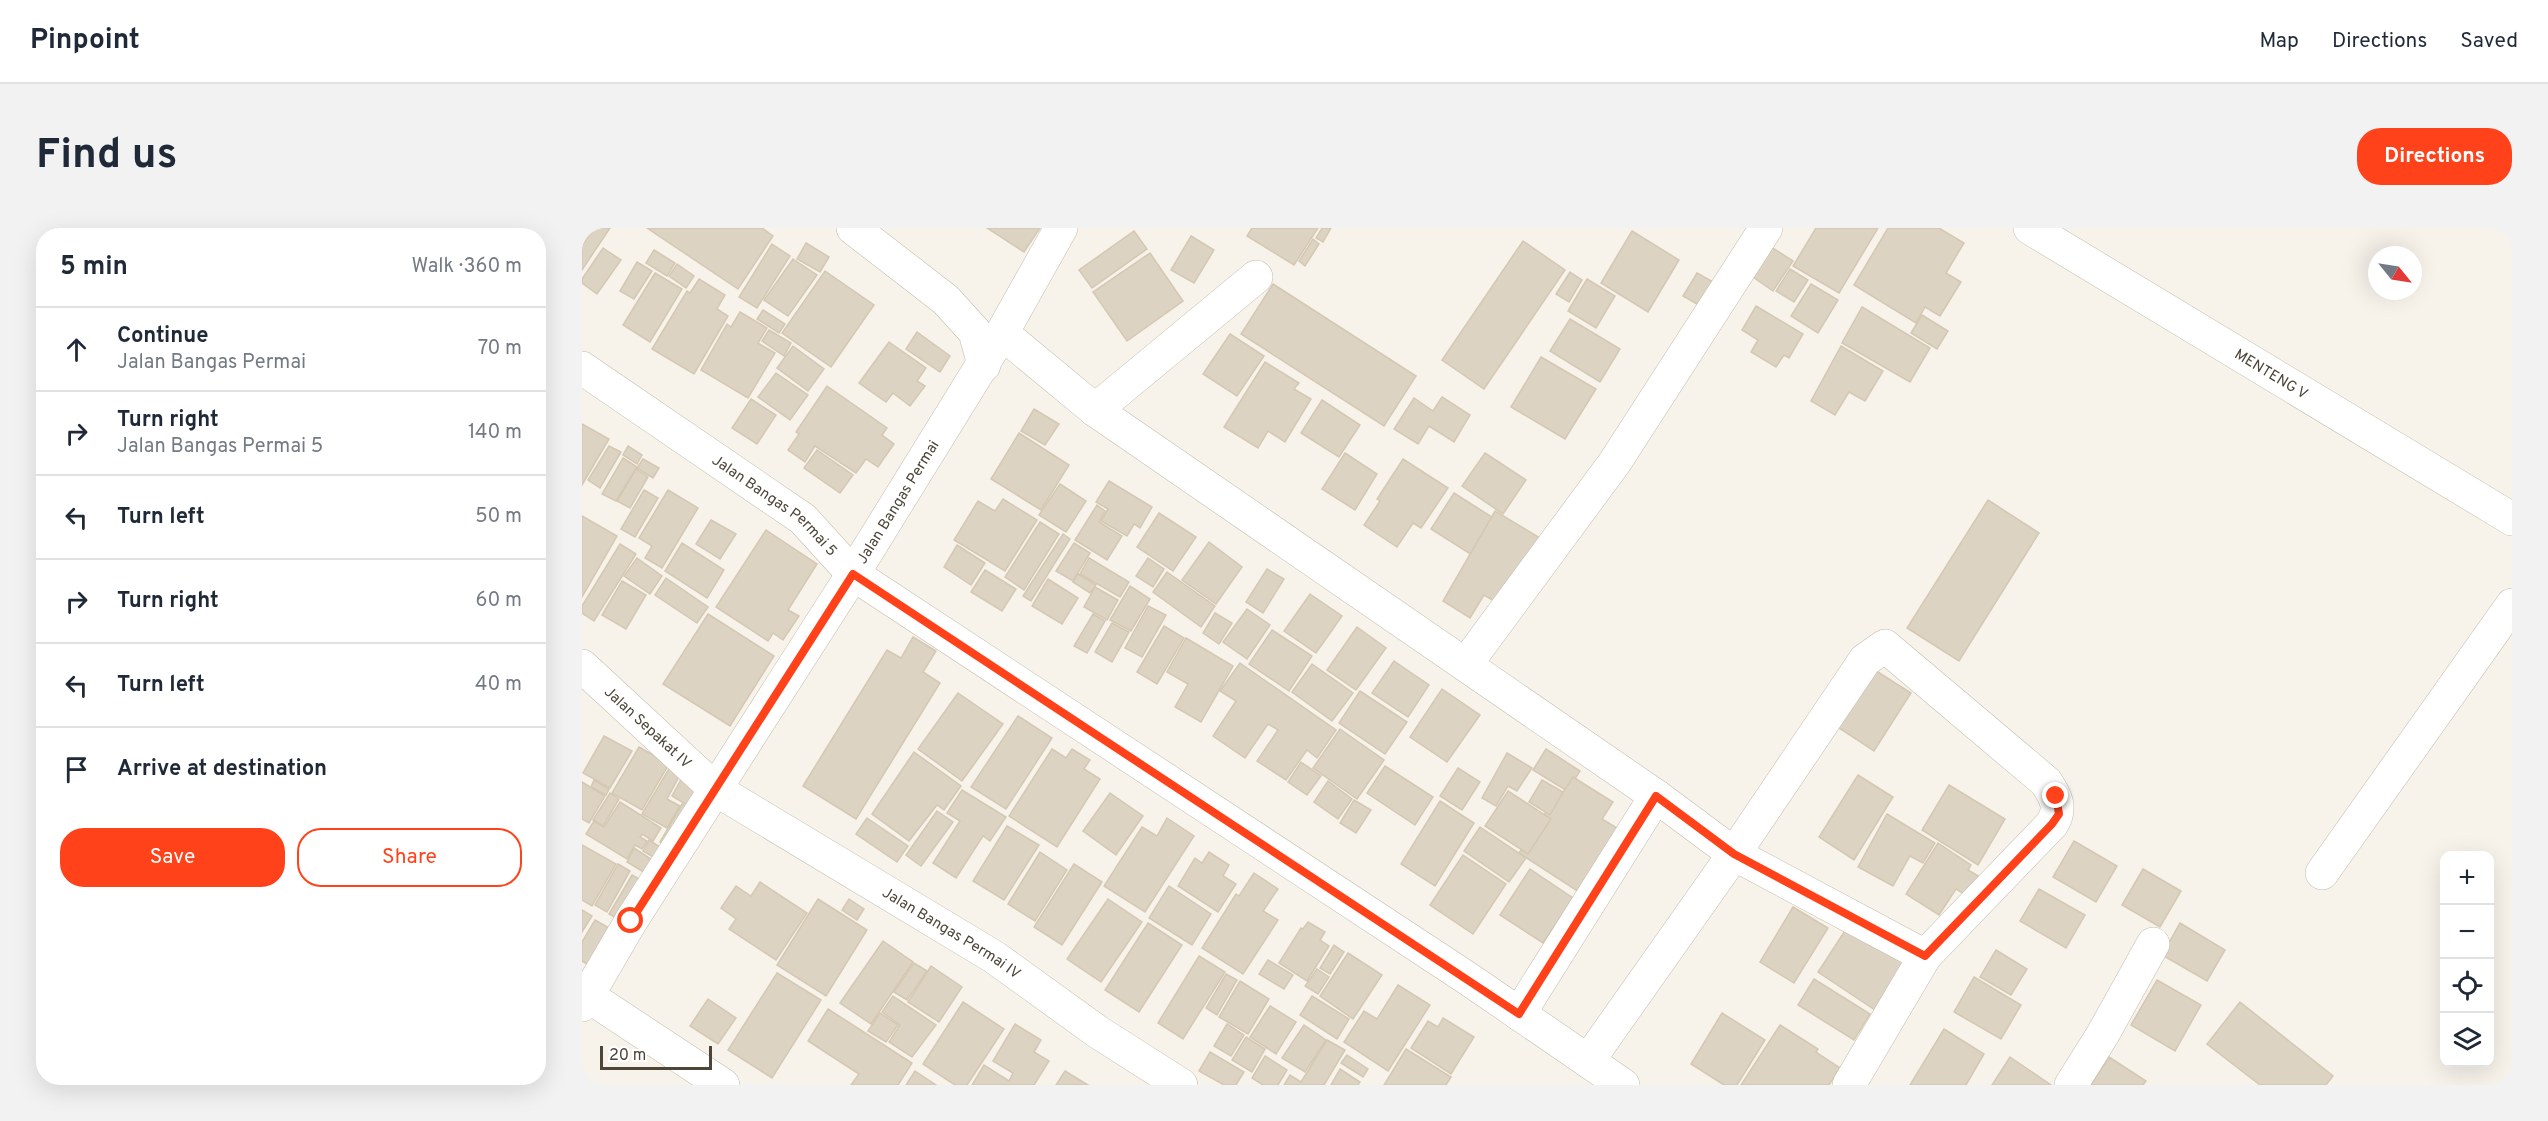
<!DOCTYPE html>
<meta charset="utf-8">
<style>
body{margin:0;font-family:Overpass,sans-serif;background:#f2f2f3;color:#1f2937}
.controls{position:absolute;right:18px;bottom:18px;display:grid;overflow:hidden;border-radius:12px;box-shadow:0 6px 24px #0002}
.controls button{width:54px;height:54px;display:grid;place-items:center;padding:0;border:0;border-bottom:2px solid #e0e1e3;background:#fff;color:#1f2937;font:30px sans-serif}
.compass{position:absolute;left:1786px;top:18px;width:54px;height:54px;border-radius:50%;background:#fff;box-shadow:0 6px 24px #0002;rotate:120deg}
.scale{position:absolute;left:18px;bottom:15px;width:112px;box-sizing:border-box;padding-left:6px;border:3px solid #4c4538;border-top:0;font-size:16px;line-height:21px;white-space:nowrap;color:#4c4538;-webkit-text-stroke:4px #fff;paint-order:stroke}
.stop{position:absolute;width:18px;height:18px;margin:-14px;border:4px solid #ff421a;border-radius:50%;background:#fff}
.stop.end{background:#ff421a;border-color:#fff;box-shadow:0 2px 6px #0008}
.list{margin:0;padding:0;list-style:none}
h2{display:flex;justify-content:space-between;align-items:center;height:78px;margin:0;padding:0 24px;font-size:26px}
h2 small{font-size:20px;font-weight:400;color:#747a83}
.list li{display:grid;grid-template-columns:39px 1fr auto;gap:18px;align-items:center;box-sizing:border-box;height:84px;padding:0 24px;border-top:2px solid #e0e1e3}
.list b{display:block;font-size:22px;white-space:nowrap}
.list p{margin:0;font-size:20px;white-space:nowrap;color:#747a83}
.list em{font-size:20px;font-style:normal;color:#747a83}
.actions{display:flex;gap:12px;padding:18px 24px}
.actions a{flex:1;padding:14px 0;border:2px solid #ff421a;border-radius:24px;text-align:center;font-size:21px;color:#ff421a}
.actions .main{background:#ff421a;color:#fff}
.icon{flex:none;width:33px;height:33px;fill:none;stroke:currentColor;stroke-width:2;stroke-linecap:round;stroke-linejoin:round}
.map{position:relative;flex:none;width:1930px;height:857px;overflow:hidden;border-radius:24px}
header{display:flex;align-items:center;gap:36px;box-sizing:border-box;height:84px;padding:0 30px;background:#fff;border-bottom:2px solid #e0e1e3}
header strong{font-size:28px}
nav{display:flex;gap:33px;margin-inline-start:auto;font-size:21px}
.intro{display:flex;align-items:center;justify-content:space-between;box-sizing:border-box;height:144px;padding:0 36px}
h1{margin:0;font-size:42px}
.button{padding:15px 27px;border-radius:24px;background:#ff421a;color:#fff;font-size:21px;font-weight:700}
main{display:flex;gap:36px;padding:0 36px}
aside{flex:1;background:#fff;border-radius:24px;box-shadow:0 6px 24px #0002}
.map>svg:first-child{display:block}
</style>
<header>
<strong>Pinpoint</strong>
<nav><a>Map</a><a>Directions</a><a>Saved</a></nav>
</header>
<div class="intro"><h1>Find us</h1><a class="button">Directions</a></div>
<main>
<aside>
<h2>5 min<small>Walk · 360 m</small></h2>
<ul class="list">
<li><svg class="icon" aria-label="ahead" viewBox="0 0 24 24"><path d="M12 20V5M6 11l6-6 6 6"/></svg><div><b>Continue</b><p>Jalan Bangas Permai</p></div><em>70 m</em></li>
<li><svg class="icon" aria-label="right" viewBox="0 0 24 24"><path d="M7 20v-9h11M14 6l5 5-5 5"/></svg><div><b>Turn right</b><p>Jalan Bangas Permai 5</p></div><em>140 m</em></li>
<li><svg class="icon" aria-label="left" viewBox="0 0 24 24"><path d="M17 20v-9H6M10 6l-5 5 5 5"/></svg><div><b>Turn left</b></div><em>50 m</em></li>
<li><svg class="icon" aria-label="right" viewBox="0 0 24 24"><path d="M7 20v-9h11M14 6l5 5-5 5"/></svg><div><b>Turn right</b></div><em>60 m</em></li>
<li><svg class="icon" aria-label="left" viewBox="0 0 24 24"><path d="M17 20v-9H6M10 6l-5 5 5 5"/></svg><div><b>Turn left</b></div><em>40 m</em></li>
<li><svg class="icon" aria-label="arrive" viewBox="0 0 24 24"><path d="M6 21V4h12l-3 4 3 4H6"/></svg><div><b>Arrive at destination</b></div></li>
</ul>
<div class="actions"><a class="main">Save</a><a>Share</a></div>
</aside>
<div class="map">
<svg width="1930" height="857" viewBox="0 0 1930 857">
<rect width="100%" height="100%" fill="#f7f3eb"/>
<g fill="#dcd3c2" stroke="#d5c8b2" stroke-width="1.5">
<polygon points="12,0 28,0 0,42 0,18"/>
<polygon points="65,0 180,0 191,8 156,61"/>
<polygon points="405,0 458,0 442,24"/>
<polygon points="670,0 736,0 712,37 665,8"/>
<polygon points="740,0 749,0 741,14 734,10"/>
<polygon points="1234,0 1296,0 1257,65 1211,38"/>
<polygon points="1306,0 1357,0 1382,15 1364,45 1379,54 1358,88 1343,79 1334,95 1272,57"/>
<polygon points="552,3 565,21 510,60 497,42"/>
<polygon points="1050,3 1097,32 1066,84 1019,55"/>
<polygon points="609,8 632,22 612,55 589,42"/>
<polygon points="731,11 737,16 723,38 717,33"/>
<polygon points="941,13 983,42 902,161 860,132"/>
<polygon points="1180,13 1211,33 1191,63 1161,42"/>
<polygon points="224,15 247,29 238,44 215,31"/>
<polygon points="190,16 208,28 175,80 157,69"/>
<polygon points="21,20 39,32 15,66 0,55 0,51"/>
<polygon points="72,22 93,35 85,48 64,35"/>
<polygon points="568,25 601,73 545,113 511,64"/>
<polygon points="211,31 235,47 206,88 182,72"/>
<polygon points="55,34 70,43 52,71 38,63"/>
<polygon points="95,36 112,48 104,60 87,48"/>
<polygon points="1208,41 1226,52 1212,74 1194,63"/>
<polygon points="243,43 292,77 249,139 200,105"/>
<polygon points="988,44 1000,52 987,74 974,66"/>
<polygon points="73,45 100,61 68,114 41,97"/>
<polygon points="1115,45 1133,55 1120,79 1101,68"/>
<polygon points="117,51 143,67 135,81 146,88 112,146 70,121 105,63 108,65"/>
<polygon points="1005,51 1033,68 1014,100 986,83"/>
<polygon points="691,56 834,148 802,198 659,106"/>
<polygon points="1229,56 1256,72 1236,105 1209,88"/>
<polygon points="1174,78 1221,106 1207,130 1202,127 1194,139 1169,124 1176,112 1160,102"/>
<polygon points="1280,79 1348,120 1328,154 1260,115"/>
<polygon points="181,82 203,96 197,105 175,91"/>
<polygon points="158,84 185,100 176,115 193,125 166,170 119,142 145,96 149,99"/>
<polygon points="1340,87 1366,103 1355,121 1329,105"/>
<polygon points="988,91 1038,121 1018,154 968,123"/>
<polygon points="187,102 209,115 202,128 180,113"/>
<polygon points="335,104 368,128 358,144 324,121"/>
<polygon points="648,106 682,128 655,168 621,146"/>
<polygon points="307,114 344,140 335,153 343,158 328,178 311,165 304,174 277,155"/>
<polygon points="211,118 242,141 226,163 195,140"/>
<polygon points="1259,118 1301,143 1283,173 1267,164 1253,187 1229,173"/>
<polygon points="959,129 1014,161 983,211 929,179"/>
<polygon points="683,134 717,155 712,161 729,171 703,214 686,203 676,220 642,199"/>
<polygon points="194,145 226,167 208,192 176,169"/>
<polygon points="245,158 305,200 300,207 312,216 296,239 284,231 274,245 233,218 223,234 206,222 217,206 214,204"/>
<polygon points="860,169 888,187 872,214 847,198 836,216 812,201 832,170 851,183"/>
<polygon points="169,171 194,187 175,216 150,200"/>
<polygon points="740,172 778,197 757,229 719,205"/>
<polygon points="452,181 477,196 463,217 439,203"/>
<polygon points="0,196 27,211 0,257"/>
<polygon points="437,205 487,237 459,282 409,251"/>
<polygon points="27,218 39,224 18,260 6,252"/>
<polygon points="46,218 60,227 55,236 41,227"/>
<polygon points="235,222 271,247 258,265 222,240"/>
<polygon points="763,225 795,246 773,282 740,261"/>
<polygon points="903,225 944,252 921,286 880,258"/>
<polygon points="41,230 55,239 34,273 20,266"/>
<polygon points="61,231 77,240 71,250 55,240"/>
<polygon points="821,231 866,260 839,300 831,295 815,319 782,297 798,273 795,271"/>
<polygon points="54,241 66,249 48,280 35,273"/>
<polygon points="527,253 570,279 558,300 552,296 545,308 519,293 526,281 514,274"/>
<polygon points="478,256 504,273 484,304 457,287"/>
<polygon points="62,262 76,270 53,309 39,301"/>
<polygon points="86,262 116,280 80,340 63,330 70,318 57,310"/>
<polygon points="872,265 913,291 890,327 849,301"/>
<polygon points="421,271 455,292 423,343 372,312 396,273 413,283"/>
<polygon points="1406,272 1457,305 1377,433 1325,400"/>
<polygon points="515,277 523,283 517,294 540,308 525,332 493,312"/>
<polygon points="913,283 958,310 917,376 902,367 888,390 861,373"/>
<polygon points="577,285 614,309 591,343 555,319"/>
<polygon points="0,288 35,308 0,369"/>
<polygon points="129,292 154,306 138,331 114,316"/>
<polygon points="458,294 477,306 442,362 423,349"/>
<polygon points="184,302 235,336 206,382 217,388 201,412 191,405 186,413 134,379"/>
<polygon points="481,306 488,311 449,373 441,368"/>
<polygon points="627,314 660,339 634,376 600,352"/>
<polygon points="100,315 142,342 125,370 83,343"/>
<polygon points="492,315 508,325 491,353 474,343"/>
<polygon points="38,316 54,326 12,393 0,385 0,378"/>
<polygon points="375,317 403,335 389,357 362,339"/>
<polygon points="55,330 80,348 68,366 42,348"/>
<polygon points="507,330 547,354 538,369 498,346"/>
<polygon points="566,330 582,341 571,359 554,348"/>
<polygon points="685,341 702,351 681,385 664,374"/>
<polygon points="403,342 434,361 420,383 389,364"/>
<polygon points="585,344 633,378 619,399 571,364"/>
<polygon points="496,346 514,357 508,365 491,354"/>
<polygon points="84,350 126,379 115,395 73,367"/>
<polygon points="466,351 496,370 480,396 450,378"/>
<polygon points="40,353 64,367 44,401 20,387"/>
<polygon points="548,358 568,371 549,403 528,392"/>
<polygon points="513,359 536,372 525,392 502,379"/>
<polygon points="728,366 760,388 734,425 702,403"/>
<polygon points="566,378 584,387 560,429 543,420"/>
<polygon points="665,381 688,397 665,431 641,414"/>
<polygon points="633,385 650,395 637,416 621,405"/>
<polygon points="126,386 192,428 148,498 81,456"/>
<polygon points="511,386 523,393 505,425 492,418"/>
<polygon points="530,395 547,404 530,434 513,424"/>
<polygon points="582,398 602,410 575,456 555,444"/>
<polygon points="775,399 804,420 774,462 745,442"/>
<polygon points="690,402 730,428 707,463 667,436"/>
<polygon points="331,409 354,423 341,444 358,455 274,591 221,558 305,422 319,430"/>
<polygon points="604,410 651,438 619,494 593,479 606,456 585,444"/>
<polygon points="812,433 847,457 826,489 790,465"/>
<polygon points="658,435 754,502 735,530 725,522 704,552 675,533 696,502 686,496 663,530 631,508 654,473 638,463"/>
<polygon points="730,436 771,465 750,493 710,464"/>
<polygon points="1288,439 1329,465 1292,523 1251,496"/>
<polygon points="860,461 898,487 865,534 828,509"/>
<polygon points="778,463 825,494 803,526 757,495"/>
<polygon points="376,465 421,496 380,553 336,521"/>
<polygon points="436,488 470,510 424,581 389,559"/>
<polygon points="758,501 802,532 775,571 731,540"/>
<polygon points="22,508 50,523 28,560 1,545"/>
<polygon points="57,519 87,536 60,582 30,565"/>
<polygon points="470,521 484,530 490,521 508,532 502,541 518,551 475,619 427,588"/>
<polygon points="964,521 998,543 985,563 951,542"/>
<polygon points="332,524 379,558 362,582 355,577 327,613 290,586"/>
<polygon points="925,525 950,540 935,563 926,558 914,578 900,570"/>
<polygon points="719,534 739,548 725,567 706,554"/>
<polygon points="803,538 851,569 833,597 785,565"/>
<polygon points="88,539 99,545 85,571 98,578 85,600 60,586"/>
<polygon points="876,540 898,554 880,582 858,568"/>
<polygon points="1276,547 1311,569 1272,632 1237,609"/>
<polygon points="101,548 127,563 115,583 90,568"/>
<polygon points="991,549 1031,574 1020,591 1040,603 1000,666 937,625 977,564 980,566"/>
<polygon points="12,552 27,561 24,567 9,559"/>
<polygon points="960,552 981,564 968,587 947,574"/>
<polygon points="746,553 770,571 756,591 732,574"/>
<polygon points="0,554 23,568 7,595 0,591"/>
<polygon points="1367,557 1423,591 1396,637 1340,602"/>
<polygon points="380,562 424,589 408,613 401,608 374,650 351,635 378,593 365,585"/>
<polygon points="926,563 969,591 946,626 903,598"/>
<polygon points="28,565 37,571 21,598 11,592"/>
<polygon points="528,565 561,588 534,627 501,603"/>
<polygon points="772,572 789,582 774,605 758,595"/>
<polygon points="858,573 892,595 853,658 819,636"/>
<polygon points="38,574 79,600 71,613 60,606 58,609 65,613 60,621 53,617 45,631 4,606 12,593 22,599"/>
<polygon points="100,576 112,583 89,621 78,614"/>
<polygon points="355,583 371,594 339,638 324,627"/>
<polygon points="1305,586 1353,615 1341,635 1328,628 1311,658 1276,639"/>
<polygon points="285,590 326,618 315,634 274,606"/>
<polygon points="585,590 612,608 563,684 522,658 560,599 575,608"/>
<polygon points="425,598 457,617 422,672 391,653"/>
<polygon points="898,599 944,630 927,654 882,623"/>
<polygon points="67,612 89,626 83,636 61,623"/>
<polygon points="1492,613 1535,638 1514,674 1471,649"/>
<polygon points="1356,615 1389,637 1386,642 1405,653 1392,673 1374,661 1357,687 1324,666"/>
<polygon points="0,617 34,636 10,678 0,672"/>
<polygon points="52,620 81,639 73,651 45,634"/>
<polygon points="458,624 485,642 453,693 426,676"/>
<polygon points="627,624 647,637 641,648 654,656 636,684 596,658 613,630 620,635"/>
<polygon points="881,627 924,656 891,706 848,677"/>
<polygon points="36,636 48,643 25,684 13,677"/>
<polygon points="492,636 520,654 480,717 452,699"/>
<polygon points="948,641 991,670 961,715 918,687"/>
<polygon points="1561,641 1599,663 1578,699 1540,677"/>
<polygon points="672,645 696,661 681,683 696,692 661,746 620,720 654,666 657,668"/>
<polygon points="50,647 66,656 43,695 27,686"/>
<polygon points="178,654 225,685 194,732 147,701 154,691 139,680 154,658 169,668"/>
<polygon points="587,658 629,686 610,717 567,690"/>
<polygon points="1457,661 1503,687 1484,720 1438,693"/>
<polygon points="236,671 285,702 244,768 195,737"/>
<polygon points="267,671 282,681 275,692 260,682"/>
<polygon points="526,671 560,694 519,754 485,731"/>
<polygon points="1211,679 1246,700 1212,755 1178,734"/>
<polygon points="0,682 10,688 0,704"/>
<polygon points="13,692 34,704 13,741 0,733 0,714"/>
<polygon points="726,694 743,704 738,712 747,718 725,753 697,735 719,700 721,701"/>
<polygon points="566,695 600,717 557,784 523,762"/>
<polygon points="1268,695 1325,732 1293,782 1236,744"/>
<polygon points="1598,695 1643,722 1625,753 1580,727"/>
<polygon points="301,713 331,734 289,796 258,775"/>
<polygon points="752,717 762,724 748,746 738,740"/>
<polygon points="1414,722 1445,741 1429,767 1398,749"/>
<polygon points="766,725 800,747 771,791 738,768"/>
<polygon points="617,728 643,744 601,811 576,795"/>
<polygon points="686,732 711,747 702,761 677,746"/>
<polygon points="332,735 345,743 325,772 312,764"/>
<polygon points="349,738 380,759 357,794 326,774"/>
<polygon points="735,741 747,749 736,766 723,758"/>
<polygon points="195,745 239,772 190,850 146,822"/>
<polygon points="644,746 655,752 635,787 624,780"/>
<polygon points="1392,749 1439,777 1419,811 1372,784"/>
<polygon points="1232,751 1288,786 1272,812 1216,777"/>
<polygon points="1575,752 1619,777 1593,823 1549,797"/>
<polygon points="658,753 687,771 666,806 637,789"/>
<polygon points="816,757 848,777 806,843 762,814 782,783 795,791"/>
<polygon points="311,768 354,797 330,829 307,814 318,797 300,784"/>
<polygon points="730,768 767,791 755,811 718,787"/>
<polygon points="126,771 154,790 136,816 108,798"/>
<polygon points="381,774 422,801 385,857 373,857 341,836"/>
<polygon points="1658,774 1751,848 1744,857 1678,857 1625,816"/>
<polygon points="688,778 714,794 694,826 668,809"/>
<polygon points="246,781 330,835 316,857 269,857 277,846 226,813"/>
<polygon points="298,785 316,797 304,814 286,803"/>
<polygon points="1140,785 1183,812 1155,857 1142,857 1109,836"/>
<polygon points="861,790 892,809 869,846 829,820 846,793 856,799"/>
<polygon points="433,796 459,812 452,824 467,833 452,857 390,857 402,837 427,853 431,845 411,833"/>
<polygon points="645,796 662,807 649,828 632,818"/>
<polygon points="722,797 744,812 723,844 700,830"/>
<polygon points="1198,797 1236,821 1234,824 1258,840 1247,857 1159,857"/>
<polygon points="1362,801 1402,826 1384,857 1328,857"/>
<polygon points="664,809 683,821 670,844 650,832"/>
<polygon points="745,812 763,822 742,857 702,857 708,847 719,854"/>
<polygon points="824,821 869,849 864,857 802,857"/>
<polygon points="628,824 662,844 654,857 642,857 617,843"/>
<polygon points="765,827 786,841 781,849 759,835"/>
<polygon points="683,828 705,842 696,857 681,857 670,850"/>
<polygon points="1428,829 1469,857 1410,857"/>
<polygon points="1527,829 1564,853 1561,857 1509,857"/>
<polygon points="758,841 778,854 776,857 749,857"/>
<polygon points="333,843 354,857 324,857"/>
<polygon points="483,843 506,857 474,857"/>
</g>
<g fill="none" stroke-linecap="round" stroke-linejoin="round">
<defs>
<g id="minor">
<polyline points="271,0 364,72 393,104 402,137"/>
<path id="s1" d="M1448,0L1930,291"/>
<polyline points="420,105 479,0"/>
<path id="s2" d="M0,140L221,291L271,346L885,750L1041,857"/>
<polyline points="513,182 674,49"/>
<polyline points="884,436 1033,234 1184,0"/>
<path id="s3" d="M0,438L133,561L412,729L516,804L599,857"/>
<polyline points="1740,645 1930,377"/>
<polyline points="0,764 141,857"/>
<path id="s4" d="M0,777L49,693L271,346L420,105L513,182L1074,568L1152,626L1343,728"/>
<polyline points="937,786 1074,568"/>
<path d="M1006,833L1152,626L1283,432L1303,418L1464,554C1474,569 1480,580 1470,596L1343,728L1267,857"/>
<polyline points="1489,857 1521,806 1571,716"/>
</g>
</defs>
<use href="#minor" stroke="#c3bcac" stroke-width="34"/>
<use href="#minor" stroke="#fff" stroke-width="33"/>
</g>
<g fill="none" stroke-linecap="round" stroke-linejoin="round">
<polyline stroke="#ff421a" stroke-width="8" points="49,693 271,346 937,786 1074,568 1152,626 1343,728 1470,596 1477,586 1474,568"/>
</g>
<g text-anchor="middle" stroke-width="4.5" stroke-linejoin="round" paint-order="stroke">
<g font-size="15" fill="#4c4538" stroke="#fff">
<text dy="5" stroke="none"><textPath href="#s1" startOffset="282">MENTENG V</textPath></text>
<text dy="5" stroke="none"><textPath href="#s4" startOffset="594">Jalan Bangas Permai</textPath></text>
<text dy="5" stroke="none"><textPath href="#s2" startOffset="237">Jalan Bangas Permai 5</textPath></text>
<text dy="5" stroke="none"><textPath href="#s3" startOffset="90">Jalan Sepakat IV</textPath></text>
<text dy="5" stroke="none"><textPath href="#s3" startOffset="458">Jalan Bangas Permai IV</textPath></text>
</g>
</g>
</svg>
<div class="controls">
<button>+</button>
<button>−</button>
<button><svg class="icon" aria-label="locate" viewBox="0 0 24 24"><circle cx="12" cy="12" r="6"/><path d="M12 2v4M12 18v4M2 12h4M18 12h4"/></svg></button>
<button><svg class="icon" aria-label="layers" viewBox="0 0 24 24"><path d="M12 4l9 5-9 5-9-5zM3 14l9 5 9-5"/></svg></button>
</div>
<svg class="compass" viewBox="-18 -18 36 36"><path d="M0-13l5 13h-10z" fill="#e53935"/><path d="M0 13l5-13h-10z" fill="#747a83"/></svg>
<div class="scale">20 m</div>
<div class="stop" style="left:49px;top:693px"></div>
<div class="stop end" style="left:1474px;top:568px"></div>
</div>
</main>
